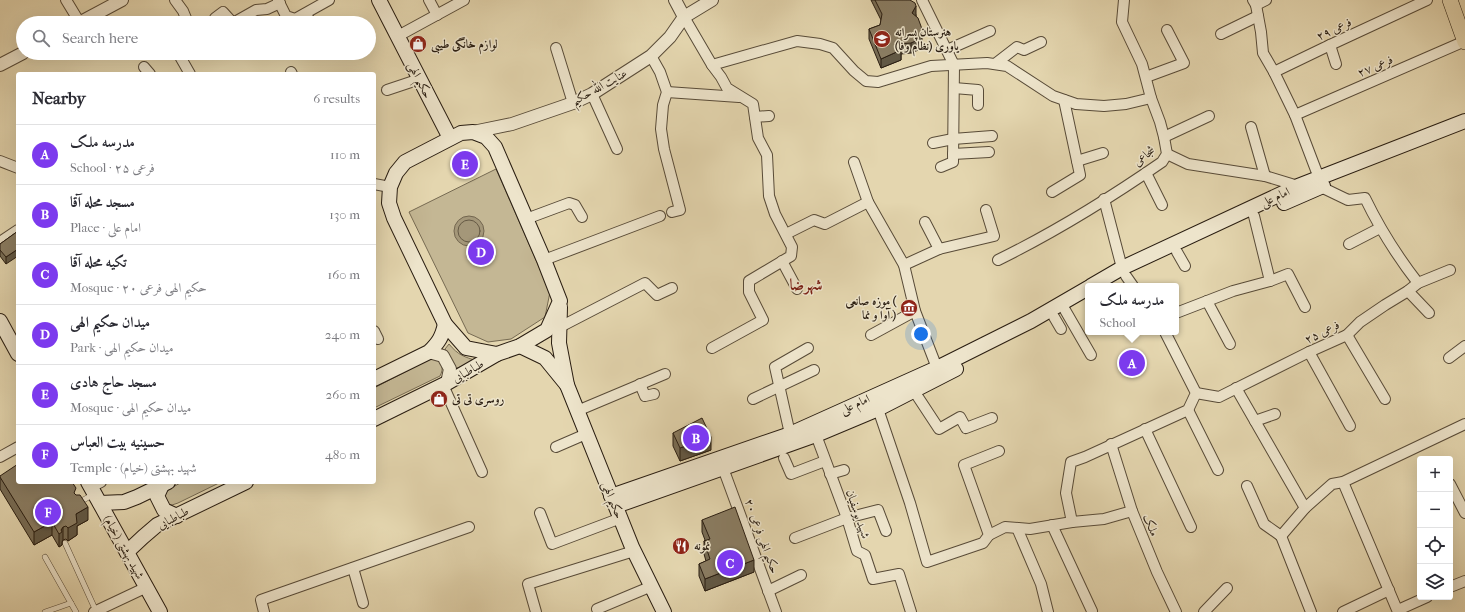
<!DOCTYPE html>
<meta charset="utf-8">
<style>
body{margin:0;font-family:"IM FELL French Canon",Amiri,serif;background:#f2f2f3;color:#2b2b33}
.controls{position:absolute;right:12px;bottom:12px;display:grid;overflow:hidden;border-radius:4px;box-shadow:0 4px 16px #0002}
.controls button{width:36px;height:36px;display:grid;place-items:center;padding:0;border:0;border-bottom:1px solid #e1e1e2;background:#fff;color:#2b2b33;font:20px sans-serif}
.you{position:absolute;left:921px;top:334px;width:14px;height:14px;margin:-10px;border:3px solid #fff;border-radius:50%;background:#1a73e8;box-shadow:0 0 0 6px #1a73e833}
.badge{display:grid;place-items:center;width:26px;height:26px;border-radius:50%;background:#7c3aed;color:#fff;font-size:13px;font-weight:700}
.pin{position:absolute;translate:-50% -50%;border:2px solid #fff;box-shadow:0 1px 4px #0006}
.popup{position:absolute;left:1085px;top:283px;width:94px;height:52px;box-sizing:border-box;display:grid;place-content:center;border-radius:4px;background:#fff;filter:drop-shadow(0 1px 3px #0005);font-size:13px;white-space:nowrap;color:#7c7c81}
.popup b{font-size:15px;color:#2b2b33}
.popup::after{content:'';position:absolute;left:50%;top:100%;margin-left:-8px;border:8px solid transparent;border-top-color:#fff}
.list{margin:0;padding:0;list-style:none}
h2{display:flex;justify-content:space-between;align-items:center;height:52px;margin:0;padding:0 16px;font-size:17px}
h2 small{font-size:13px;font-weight:400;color:#7c7c81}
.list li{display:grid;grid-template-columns:26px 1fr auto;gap:12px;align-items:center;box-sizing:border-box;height:60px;padding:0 16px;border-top:1px solid #e1e1e2}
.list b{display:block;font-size:15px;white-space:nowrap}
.list p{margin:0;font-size:13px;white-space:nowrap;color:#7c7c81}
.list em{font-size:13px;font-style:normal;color:#7c7c81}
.icon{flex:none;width:22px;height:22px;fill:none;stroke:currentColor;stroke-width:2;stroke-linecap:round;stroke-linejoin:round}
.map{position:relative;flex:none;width:1465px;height:612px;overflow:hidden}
.search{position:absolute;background:#fff;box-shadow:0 4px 16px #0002;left:16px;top:16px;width:360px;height:44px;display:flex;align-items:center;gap:10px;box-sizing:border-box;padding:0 14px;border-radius:22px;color:#7c7c81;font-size:15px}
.panel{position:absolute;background:#fff;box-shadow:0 4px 16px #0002;left:16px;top:72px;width:360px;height:412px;border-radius:4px}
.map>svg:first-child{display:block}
</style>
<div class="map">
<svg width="1465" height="612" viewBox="0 0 1465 612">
<rect width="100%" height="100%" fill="#e4d6af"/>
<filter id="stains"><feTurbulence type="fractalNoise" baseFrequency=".005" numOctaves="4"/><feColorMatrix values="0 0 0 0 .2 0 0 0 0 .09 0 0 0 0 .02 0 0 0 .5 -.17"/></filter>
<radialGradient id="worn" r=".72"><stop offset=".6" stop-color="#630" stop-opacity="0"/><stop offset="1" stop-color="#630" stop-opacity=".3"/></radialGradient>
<g fill="#c4b794" stroke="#766a52">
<polygon points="496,169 550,292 545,317 511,339 488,342 468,333 409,212"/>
<path d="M449,344C458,355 464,357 478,361L454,369L445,349Z"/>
<path d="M432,358H437C442,365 444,368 440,376L374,408V388Z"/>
<polygon points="182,482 221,482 178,503 172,505 165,504 162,493"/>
</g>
<circle fill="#a49779" stroke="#73664f" cx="469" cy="231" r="15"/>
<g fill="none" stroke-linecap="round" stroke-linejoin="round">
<circle stroke="#665a45" stroke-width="1" cx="469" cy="231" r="11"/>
<defs>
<g id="service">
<polyline points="78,503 94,494"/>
<polyline points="65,543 96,611"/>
<polyline points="45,557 76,612"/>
<polyline points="45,612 71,603"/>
</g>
<g id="minor">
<polyline points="66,0 80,23"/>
<polyline points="175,0 183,11 188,23"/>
<polyline points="278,0 286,16 295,19 329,0"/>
<polyline points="429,0 437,15"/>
<polyline points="922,0 954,65 953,162 941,167"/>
<polyline points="1253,0 1256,5 1261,32 1263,53 1274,72 1295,115 1319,178"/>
<polyline points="1256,5 1266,0"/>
<polyline points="305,14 312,23"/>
<polyline points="684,17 712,65 797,41 820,44 833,48 854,71 866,81 878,82 931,66 987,63 1007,66 1053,96 1076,104 1104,106 1126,104 1151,98"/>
<polyline points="215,18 223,12 233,23"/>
<polyline points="233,23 256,10 267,9 280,3"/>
<polyline points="1221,34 1258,16"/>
<polyline points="398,36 464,0"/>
<polyline points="1330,45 1336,64"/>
<polyline points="556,48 573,103"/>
<polyline points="947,50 990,31"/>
<polyline points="178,53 190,74"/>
<polyline points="651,56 660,72 667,92 663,105 661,129 664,149 680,210 672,212"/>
<polyline points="995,64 1017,47 1024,50 1041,42"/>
<polyline points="144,67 150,74"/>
<polyline points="291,72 292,74"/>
<polyline points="1274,72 1330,45 1427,0"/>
<polyline points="1146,77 1184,63 1167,30"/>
<polyline points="954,88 978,90 978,105"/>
<polyline points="387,90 420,79"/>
<polyline points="667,92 739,97"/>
<polyline points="592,94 617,149"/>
<polyline points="1295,115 1465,41"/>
<polyline points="755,117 769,116"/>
<polyline points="1251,127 1265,176"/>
<polyline points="1164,137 1209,116"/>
<polyline points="933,143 953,139 992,136"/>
<polyline points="953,154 989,152"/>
<polyline points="1167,154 1188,164 1265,176 1298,186"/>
<polyline points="0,161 18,168"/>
<polyline points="1077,161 1103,153"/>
<polyline points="854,162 868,202 904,265 915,311 937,368"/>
<polyline points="1146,173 1162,205"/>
<polyline points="374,184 390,187"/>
<path d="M1321,187L1348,200L1365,198C1380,229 1397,256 1418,283"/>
<polyline points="1052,192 1080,175 1064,100"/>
<polyline points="1104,199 1122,268"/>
<polyline points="526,219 569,203 575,205 582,217"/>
<polyline points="925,222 939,249"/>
<polyline points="786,234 814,220 825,224 868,202"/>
<polyline points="0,242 18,230"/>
<polyline points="1349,244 1380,228"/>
<polyline points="1177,252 1185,266"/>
<polyline points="544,260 660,216"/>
<path d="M998,260C1055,232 1110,198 1162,162L1167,154L1164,137L1160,122L1151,98L1142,64L1122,22L1124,0"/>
<polyline points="782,261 797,289"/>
<polyline points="904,265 939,249 994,236 986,210"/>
<polyline points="1126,276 1133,286"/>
<polyline points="1270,281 1288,274 1305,307"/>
<polyline points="1408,291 1429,313"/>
<polyline points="1207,301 1230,344"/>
<polyline points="1065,310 1091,355"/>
<polyline points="1176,313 1233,291 1270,281 1254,216"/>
<polyline points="1054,317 1061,329"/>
<polyline points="560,327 645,283 657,295 672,288"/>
<polyline points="374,331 378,339"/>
<polyline points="871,335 915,311"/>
<polyline points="1347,335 1385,399"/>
<polyline points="712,348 763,320 749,292 749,281 791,256 792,247 775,214 769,196 767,155 758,138 753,104 727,88 721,77 712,65"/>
<polyline points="1309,352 1350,426"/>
<polyline points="1449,358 1465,346"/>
<polyline points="640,384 645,396 654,394"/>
<polyline points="443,385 482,472"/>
<polyline points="1236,388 1305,508"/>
<polyline points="914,391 939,429 960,417 966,428 992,418"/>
<polyline points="1196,393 1219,397 1309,352 1347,335 1360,322 1385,305 1408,291 1418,283 1450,270"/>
<polyline points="753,399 814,370"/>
<polyline points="878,409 910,503 927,562 983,543 989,535 964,465 999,451"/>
<polyline points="1188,410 1218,470"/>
<polyline points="577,411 665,374"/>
<polyline points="1255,421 1275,414"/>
<polyline points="1145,429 1191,527"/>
<polyline points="790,434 775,367 808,348"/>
<polyline points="816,435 847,518 857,551 865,555 873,579 899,574 911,612"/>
<polyline points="1111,444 1132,511 1157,572 1176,612"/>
<polyline points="556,447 586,434"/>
<polyline points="0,457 18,447"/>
<polyline points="784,458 791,474 825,461"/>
<polyline points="723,468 776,612"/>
<polyline points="830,474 844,470"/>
<polyline points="1343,482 1398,612"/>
<polyline points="1450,484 1465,513"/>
<polyline points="1247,486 1264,524 1281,536"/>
<polyline points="91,487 101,482"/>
<polyline points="540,513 552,544 621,518"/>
<polyline points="1072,522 1066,493 1071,462 1085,457 1188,410 1196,393 1165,332"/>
<polyline points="1052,525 1092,611"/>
<polyline points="1017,528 1041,584 1048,612"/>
<polyline points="989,535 1005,527 1030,529 1072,522 1104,519 1132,511"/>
<polyline points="1281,536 1305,508 1332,484 1343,482 1465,424"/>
<polyline points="1281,536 1311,612"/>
<polyline points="795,538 847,518 878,510 886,531"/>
<polyline points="353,568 363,603"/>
<polyline points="1450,587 1465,581"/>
<polyline points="768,591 801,575"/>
<polyline points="597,609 652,586"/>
<polyline points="1398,610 1427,597"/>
<polyline points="94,612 147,587"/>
<polyline points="264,612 261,600 469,527"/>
<polyline points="536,612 528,584 634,551"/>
<polyline points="1204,612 1227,588"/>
<polyline points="1343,612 1389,590"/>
</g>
<g id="tertiary">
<polyline points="675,0 684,17"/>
<polyline points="79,23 122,0"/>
<polyline points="0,65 23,53"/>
<polyline points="473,132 512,124 573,103 592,94 651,56 670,37 684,17 712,0"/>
<polyline points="429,352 443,356 450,369 447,383"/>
</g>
<g id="secondary">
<polyline points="379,0 450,138"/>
<polygon points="473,132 486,137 495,147 544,260 560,301 547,330 520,346 497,354 466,348 445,324 394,218 389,203 390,187 396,173 405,162 461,133"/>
<polyline points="1284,203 1323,186"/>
<polyline points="1091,286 1122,268 1298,186 1465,121"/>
<polyline points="0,321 18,354"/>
<polyline points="520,346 545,358 567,385 559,343 560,307"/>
<path d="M374,379L429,352C439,342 442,337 445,324"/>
<polyline points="567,385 632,547 664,612"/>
<polyline points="374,419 447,383 497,354"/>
<polyline points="88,482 160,612"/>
<polyline points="162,485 157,496 164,510 177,516"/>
<polyline points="611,496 790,434 937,368 1031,321 1088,288"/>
<polyline points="100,503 124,502 137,497 168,482"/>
<polyline points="616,506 816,435 878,409 956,369"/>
<polyline points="127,552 143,537 157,525 246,482"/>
</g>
<polyline id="primary" points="1450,0 1465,42"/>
</defs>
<use href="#service" stroke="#584b38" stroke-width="6"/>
<use href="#minor" stroke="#584b38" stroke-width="12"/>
<use href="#tertiary" stroke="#584b38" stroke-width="14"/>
<use href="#secondary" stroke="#291d11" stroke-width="16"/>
<use href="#primary" stroke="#291d11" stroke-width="16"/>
<use href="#service" stroke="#ede4cb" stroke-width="5"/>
<use href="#minor" stroke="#ede4cb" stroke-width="10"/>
<use href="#tertiary" stroke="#ede4cb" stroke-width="12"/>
<use href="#secondary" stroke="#ede4cb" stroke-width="14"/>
<use href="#primary" stroke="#e4d6af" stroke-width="15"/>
</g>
<g fill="#776c55" stroke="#291d11">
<polygon points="871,0 910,0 916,15 922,44 918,50 911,53 901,54 901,60 881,68 869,39 869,29 880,25 881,20"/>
<polygon points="18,231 6,264 0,256 0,244"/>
<polygon points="673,433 711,450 680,461 673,446"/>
<polygon points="0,476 88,520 77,526 77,535 68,541 66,539 63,540 62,542 62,545 59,547 52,535 34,545 0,489"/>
<polygon points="702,520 754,572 705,591 699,576 699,564 706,561 704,554 704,541 705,540 702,532"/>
</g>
<g fill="#615845" stroke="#291d11">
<polygon points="916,6 916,15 912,23 912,13"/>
<polygon points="922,29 922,44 918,50 911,53 911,43"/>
<polygon points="901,50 901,60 881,68 881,59"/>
<polygon points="18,249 18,256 6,264 6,257"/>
<polygon points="711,437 711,450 680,461 680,448"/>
<polygon points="88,507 88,520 77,526 77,535 68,541 68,528 76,514"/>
<polygon points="52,522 52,535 34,545 34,532"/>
<polygon points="63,527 63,540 62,542 62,545 59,547 59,534"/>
<polygon points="754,560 754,572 705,591 705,579"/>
</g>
<g fill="#8a7d63" stroke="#291d11">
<polygon points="875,0 910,0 915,3 916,6 912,13 918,18 922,29 922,34 918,40 911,43 898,44 901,50 881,59 869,29 880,25 882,14"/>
<polygon points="18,231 18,249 6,257 0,250 0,244"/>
<polygon points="702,418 711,437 680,448 673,433"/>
<polygon points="18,464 18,482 72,482 76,488 74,493 76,495 80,495 88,507 76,514 77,523 68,528 66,526 63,527 61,530 62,532 59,534 52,522 34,532 0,477 0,476"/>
<polygon points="735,507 754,560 705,579 699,564 710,559 704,541 710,539 702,520"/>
</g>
<defs>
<symbol id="school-disc" viewBox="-11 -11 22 22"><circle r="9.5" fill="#8f2418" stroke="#ede4cb"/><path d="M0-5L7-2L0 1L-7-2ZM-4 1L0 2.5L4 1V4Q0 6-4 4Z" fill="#fff"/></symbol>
<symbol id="shop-disc" viewBox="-11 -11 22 22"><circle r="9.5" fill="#8f2418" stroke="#ede4cb"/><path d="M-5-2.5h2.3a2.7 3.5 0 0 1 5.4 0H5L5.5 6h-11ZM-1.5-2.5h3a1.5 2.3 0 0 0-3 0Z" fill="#fff"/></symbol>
<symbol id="museum-disc" viewBox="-11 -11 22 22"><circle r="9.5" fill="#8f2418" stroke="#ede4cb"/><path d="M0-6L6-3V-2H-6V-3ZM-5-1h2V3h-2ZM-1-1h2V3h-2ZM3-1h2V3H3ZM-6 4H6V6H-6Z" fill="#fff"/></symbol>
<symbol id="restaurant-disc" viewBox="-11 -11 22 22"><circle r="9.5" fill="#8f2418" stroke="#ede4cb"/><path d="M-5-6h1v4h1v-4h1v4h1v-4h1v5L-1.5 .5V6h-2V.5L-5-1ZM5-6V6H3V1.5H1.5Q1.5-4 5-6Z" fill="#fff"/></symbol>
</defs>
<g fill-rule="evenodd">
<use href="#school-disc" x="872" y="29" width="20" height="20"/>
<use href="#shop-disc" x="408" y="34" width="20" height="20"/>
<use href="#museum-disc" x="899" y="298" width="20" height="20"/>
<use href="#shop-disc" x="429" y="389" width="20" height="20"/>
<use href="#restaurant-disc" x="671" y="536" width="20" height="20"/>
</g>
<g text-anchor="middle" stroke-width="3" stroke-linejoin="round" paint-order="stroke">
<g font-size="12" fill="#291d11" stroke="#ede4cb">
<text transform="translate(1334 29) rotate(-25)" y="4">فرعی ۲۹</text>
<text transform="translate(1375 66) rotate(-23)" y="4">فرعی ۲۷</text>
<text transform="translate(420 80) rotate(63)" y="4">حکیم الهی</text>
<text transform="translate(599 87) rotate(-29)" y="4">عنایت الله حکیم</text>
<text transform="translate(1144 156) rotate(-39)" y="4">شجاعی</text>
<text transform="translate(1275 197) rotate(-25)" y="4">امام علی</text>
<text transform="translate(1322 332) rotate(-26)" y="4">فرعی ۲۵</text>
<text transform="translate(468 371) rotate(-30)" y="4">طباطبایی</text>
<text transform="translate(855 404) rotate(-24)" y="4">امام علی</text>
<text transform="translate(613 500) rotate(68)" y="4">حکیم الهی</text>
<text transform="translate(858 514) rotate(71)" y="4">شهید یوسفیان</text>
<text transform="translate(173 518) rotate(-28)" y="4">طباطبایی</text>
<text transform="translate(1151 525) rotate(68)" y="4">ملک</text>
<text transform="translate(762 536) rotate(70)" y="4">حکیم الهی فرعی ۲۰</text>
<text transform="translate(124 547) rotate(61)" y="4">شهید بهشتی (خیام)</text>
</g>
<g font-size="12" font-weight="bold" fill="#291d11" stroke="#ede4cb" text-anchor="start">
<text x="895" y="36">هنرستان پسرانه<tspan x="895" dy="14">یاوری (نظام وفا)</tspan></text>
<text x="431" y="48">لوازم خانگی طیبی</text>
<text x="896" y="305" text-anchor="end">موزه صانعی (<tspan x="896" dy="14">آوا و نما )</tspan></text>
<text x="452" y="403">روسری تی تی</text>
<text x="694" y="550">نمونه</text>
</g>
<g font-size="16" font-weight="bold" fill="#7a1f14" stroke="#ede4cb">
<text x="806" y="290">شهرضا</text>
</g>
</g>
<rect width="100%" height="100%" filter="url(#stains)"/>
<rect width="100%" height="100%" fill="url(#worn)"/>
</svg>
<div class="controls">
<button>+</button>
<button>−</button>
<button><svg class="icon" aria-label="locate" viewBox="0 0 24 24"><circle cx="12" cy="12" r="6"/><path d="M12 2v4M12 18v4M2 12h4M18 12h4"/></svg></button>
<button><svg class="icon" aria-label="layers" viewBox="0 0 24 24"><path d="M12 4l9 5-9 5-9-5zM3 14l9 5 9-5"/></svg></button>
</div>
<div class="you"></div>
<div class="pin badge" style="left:1132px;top:363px">A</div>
<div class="popup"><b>مدرسه ملک</b>School</div>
<div class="pin badge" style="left:696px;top:438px">B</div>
<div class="pin badge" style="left:730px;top:563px">C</div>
<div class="pin badge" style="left:481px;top:252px">D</div>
<div class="pin badge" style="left:465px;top:164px">E</div>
<div class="pin badge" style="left:48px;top:512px">F</div>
<div class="search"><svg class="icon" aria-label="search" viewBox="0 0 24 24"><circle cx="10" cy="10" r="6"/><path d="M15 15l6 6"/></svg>Search here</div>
<section class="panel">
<h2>Nearby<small>6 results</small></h2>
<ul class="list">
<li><span class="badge">A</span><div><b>مدرسه ملک</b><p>School · فرعی ۲۵</p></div><em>110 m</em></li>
<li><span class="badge">B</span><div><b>مسجد محله آقا</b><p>Place · امام علی</p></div><em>130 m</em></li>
<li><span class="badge">C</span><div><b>تکیه محله آقا</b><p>Mosque · حکیم الهی فرعی ۲۰</p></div><em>160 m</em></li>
<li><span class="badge">D</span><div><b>میدان حکیم الهی</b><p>Park · میدان حکیم الهی</p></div><em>240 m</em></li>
<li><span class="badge">E</span><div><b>مسجد حاج هادی</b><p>Mosque · میدان حکیم الهی</p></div><em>260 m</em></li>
<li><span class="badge">F</span><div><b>حسینیه بیت العباس</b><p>Temple · شهید بهشتی (خیام)</p></div><em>480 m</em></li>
</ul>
</section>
</div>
